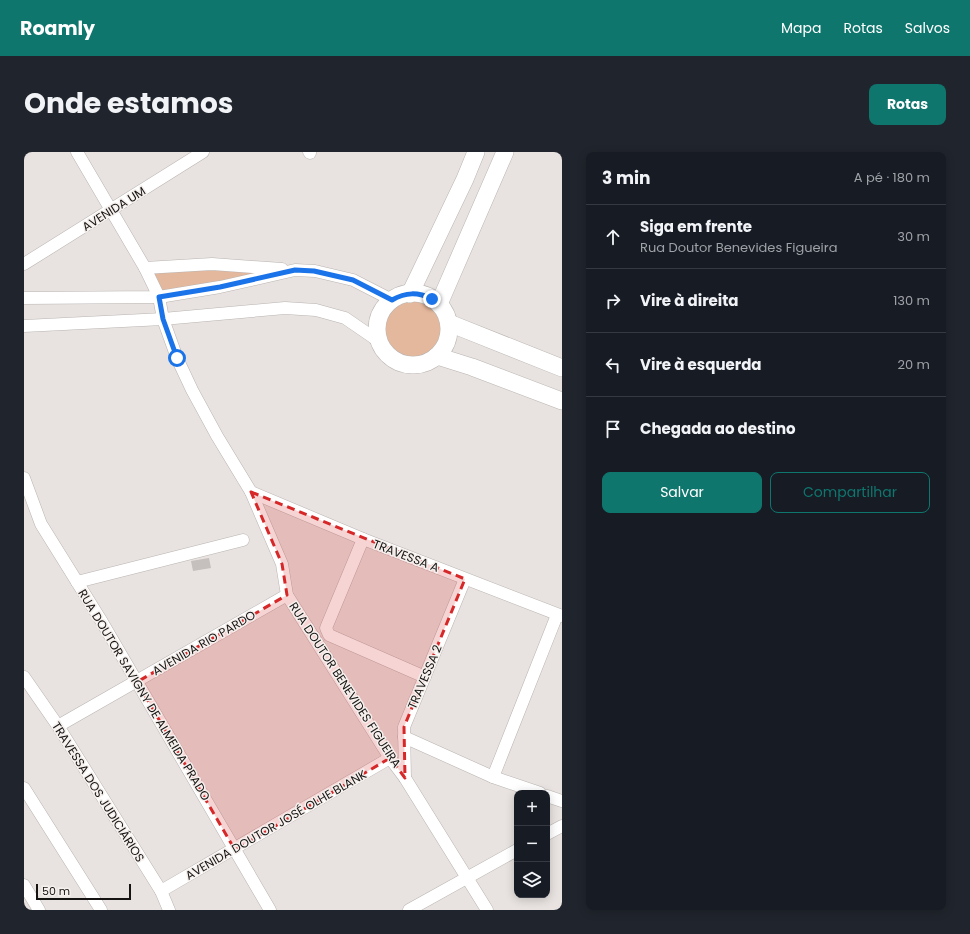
<!DOCTYPE html>
<html lang="pt">
<meta charset="utf-8">
<style>
body{margin:0;font-family:Poppins,sans-serif;background:#20242c;color:#f1f3f6}
.controls{position:absolute;right:12px;bottom:12px;display:grid;overflow:hidden;border-radius:8px;box-shadow:0 2px 10px #0003}
.controls button{width:36px;height:36px;display:grid;place-items:center;padding:0;border:0;border-bottom:1px solid #363941;background:#171b24;color:#f1f3f6;font:20px sans-serif}
.scale{position:absolute;left:12px;bottom:10px;width:95px;box-sizing:border-box;padding-left:4px;border:2px solid #161413;border-top:0;font-size:11px;line-height:14px;white-space:nowrap;color:#161413;-webkit-text-stroke:3px #f5f0ed;paint-order:stroke}
.stop{position:absolute;width:12px;height:12px;margin:-9px;border:3px solid #1a73e8;border-radius:50%;background:#fff}
.stop.end{background:#1a73e8;border-color:#fff;box-shadow:0 1px 4px #0008}
.list{margin:0;padding:0;list-style:none}
h2{display:flex;justify-content:space-between;align-items:center;height:52px;margin:0;padding:0 16px;font-size:17px}
h2 small{font-size:13px;font-weight:400;color:#9ea1a6}
.list li{display:grid;grid-template-columns:26px 1fr auto;gap:12px;align-items:center;box-sizing:border-box;height:64px;padding:0 16px;border-top:1px solid #363941}
.list b{display:block;font-size:15px;white-space:nowrap}
.list p{margin:0;font-size:13px;white-space:nowrap;color:#9ea1a6}
.list em{font-size:13px;font-style:normal;color:#9ea1a6}
.actions{display:flex;gap:8px;padding:12px 16px}
.actions a{flex:1;padding:9px 0;border:1px solid #0f766e;border-radius:8px;text-align:center;font-size:14px;color:#0f766e}
.actions .main{background:#0f766e;color:#fff}
.icon{flex:none;width:22px;height:22px;fill:none;stroke:currentColor;stroke-width:2;stroke-linecap:round;stroke-linejoin:round}
.map{position:relative;flex:none;width:538px;height:758px;overflow:hidden;border-radius:8px}
header{display:flex;align-items:center;gap:24px;box-sizing:border-box;height:56px;padding:0 20px;background:#0f766e;color:#fff}
header strong{font-size:19px}
nav{display:flex;gap:22px;margin-inline-start:auto;font-size:14px}
.intro{display:flex;align-items:center;justify-content:space-between;box-sizing:border-box;height:96px;padding:0 24px}
h1{margin:0;font-size:28px}
.button{padding:10px 18px;border-radius:8px;background:#0f766e;color:#fff;font-size:14px;font-weight:700}
main{display:flex;gap:24px;padding:0 24px}
aside{flex:1;background:#171b24;border-radius:8px;box-shadow:0 2px 10px #0003}
.map>svg:first-child{display:block}
</style>
<header>
<strong>Roamly</strong>
<nav><a>Mapa</a><a>Rotas</a><a>Salvos</a></nav>
</header>
<div class="intro"><h1>Onde estamos</h1><a class="button">Rotas</a></div>
<main>
<div class="map">
<svg width="538" height="758" viewBox="0 0 538 758">
<rect width="100%" height="100%" fill="#e8e3e0"/>
<g fill="#e4b89d">
<polygon points="189,114 257,119 137,143 124,118"/>
<circle cx="389" cy="177" r="30"/>
</g>
<polygon fill="#c5bfbd" points="185,406 187,416 169,419 167,409"/>
<g fill="none" stroke-linecap="round" stroke-linejoin="round">
<defs>
<g id="street">
<polyline points="53,0 121,116 135,145 139,167 153,206 168,238 193,284 227,340 258,412 263,443 366,606 381,626 463,758"/>
<polyline points="285,0 286,1"/>
<polyline points="0,112 179,0"/>
<polyline points="121,116 188,112 258,117"/>
<polyline points="0,146 135,145 196,135 271,118 291,119 329,128 368,148"/>
<polyline points="0,174 139,167 261,156 292,158 321,166 356,190"/>
<polyline points="0,326 17,372 78,470 246,758"/>
<polyline points="227,340 339,387 538,464"/>
<polyline points="339,387 302,476 305,483 401,525"/>
<polyline points="53,430 219,388"/>
<polyline points="0,525 34,574 137,739 145,758"/>
<polyline points="34,574 263,443"/>
<polyline points="380,585 469,625 516,641"/>
<polyline points="469,625 533,463"/>
<polyline points="381,626 380,575 441,427"/>
<polyline points="0,636 77,758"/>
<polyline points="523,644 538,649"/>
<polyline points="523,682 538,674"/>
<polyline points="0,733 15,758"/>
<polyline points="137,739 366,606"/>
<polyline points="385,758 493,698"/>
</g>
<g id="secondary">
<circle cx="389" cy="177" r="36"/>
<polyline points="386,142 441,27 452,0"/>
<polyline points="415,152 481,0"/>
<polyline points="425,171 538,216"/>
<polyline points="413,204 448,215 538,249"/>
</g>
</defs>
<use href="#street" stroke="#b9b4b1" stroke-width="13"/>
<use href="#secondary" stroke="#b9b4b1" stroke-width="18"/>
<use href="#street" stroke="#fff" stroke-width="12"/>
<use href="#secondary" stroke="#fff" stroke-width="17"/>
</g>
<g fill="none" stroke-linecap="round" stroke-linejoin="round">
<path stroke="#1a73e8" stroke-width="5" d="M153,206L139,167L135,145L196,135L271,118L290,119L329,128L368,148C382,140 394,140 408,147"/>
</g>
<path fill="#d62828" fill-opacity="0.2" stroke="#d62828" stroke-width="3" stroke-dasharray="8 5" stroke-linejoin="round" d="M227,340L441,427L380,575L381,626L366,606L211,698L113,530L263,443L258,412Z"/>
<g text-anchor="middle" stroke-width="3" stroke-linejoin="round" paint-order="stroke">
<g font-size="12" fill="#161413" stroke="#f5f0ed">
<text transform="translate(90 57) rotate(-32)" y="4">AVENIDA UM</text>
<text transform="translate(382 404) rotate(21)" y="4">TRAVESSA A</text>
<text transform="translate(180 491) rotate(-30)" y="4">AVENIDA RIO PARDO</text>
<text transform="translate(401 525) rotate(-67)" y="4">TRAVESSA 2</text>
<text transform="translate(321 533) rotate(57)" y="4">RUA DOUTOR BENEVIDES FIGUEIRA</text>
<text transform="translate(120 543) rotate(59)" y="4">RUA DOUTOR SAVIGNY DE ALMEIDA PRADO</text>
<text transform="translate(74 640) rotate(58)" y="4">TRAVESSA DOS JUDICIÁRIOS</text>
<text transform="translate(252 673) rotate(-30)" y="4">AVENIDA DOUTOR JOSÉ OLHE BLANK</text>
</g>
</g>
</svg>
<div class="controls">
<button>+</button>
<button>−</button>
<button><svg class="icon" aria-label="layers" viewBox="0 0 24 24"><path d="M12 4l9 5-9 5-9-5zM3 14l9 5 9-5"/></svg></button>
</div>
<div class="scale">50 m</div>
<div class="stop" style="left:153px;top:206px"></div>
<div class="stop end" style="left:408px;top:147px"></div>
</div>
<aside>
<h2>3 min<small>A pé · 180 m</small></h2>
<ul class="list">
<li><svg class="icon" aria-label="ahead" viewBox="0 0 24 24"><path d="M12 20V5M6 11l6-6 6 6"/></svg><div><b>Siga em frente</b><p>Rua Doutor Benevides Figueira</p></div><em>30 m</em></li>
<li><svg class="icon" aria-label="right" viewBox="0 0 24 24"><path d="M7 20v-9h11M14 6l5 5-5 5"/></svg><div><b>Vire à direita</b></div><em>130 m</em></li>
<li><svg class="icon" aria-label="left" viewBox="0 0 24 24"><path d="M17 20v-9H6M10 6l-5 5 5 5"/></svg><div><b>Vire à esquerda</b></div><em>20 m</em></li>
<li><svg class="icon" aria-label="arrive" viewBox="0 0 24 24"><path d="M6 21V4h12l-3 4 3 4H6"/></svg><div><b>Chegada ao destino</b></div></li>
</ul>
<div class="actions"><a class="main">Salvar</a><a>Compartilhar</a></div>
</aside>
</main>
